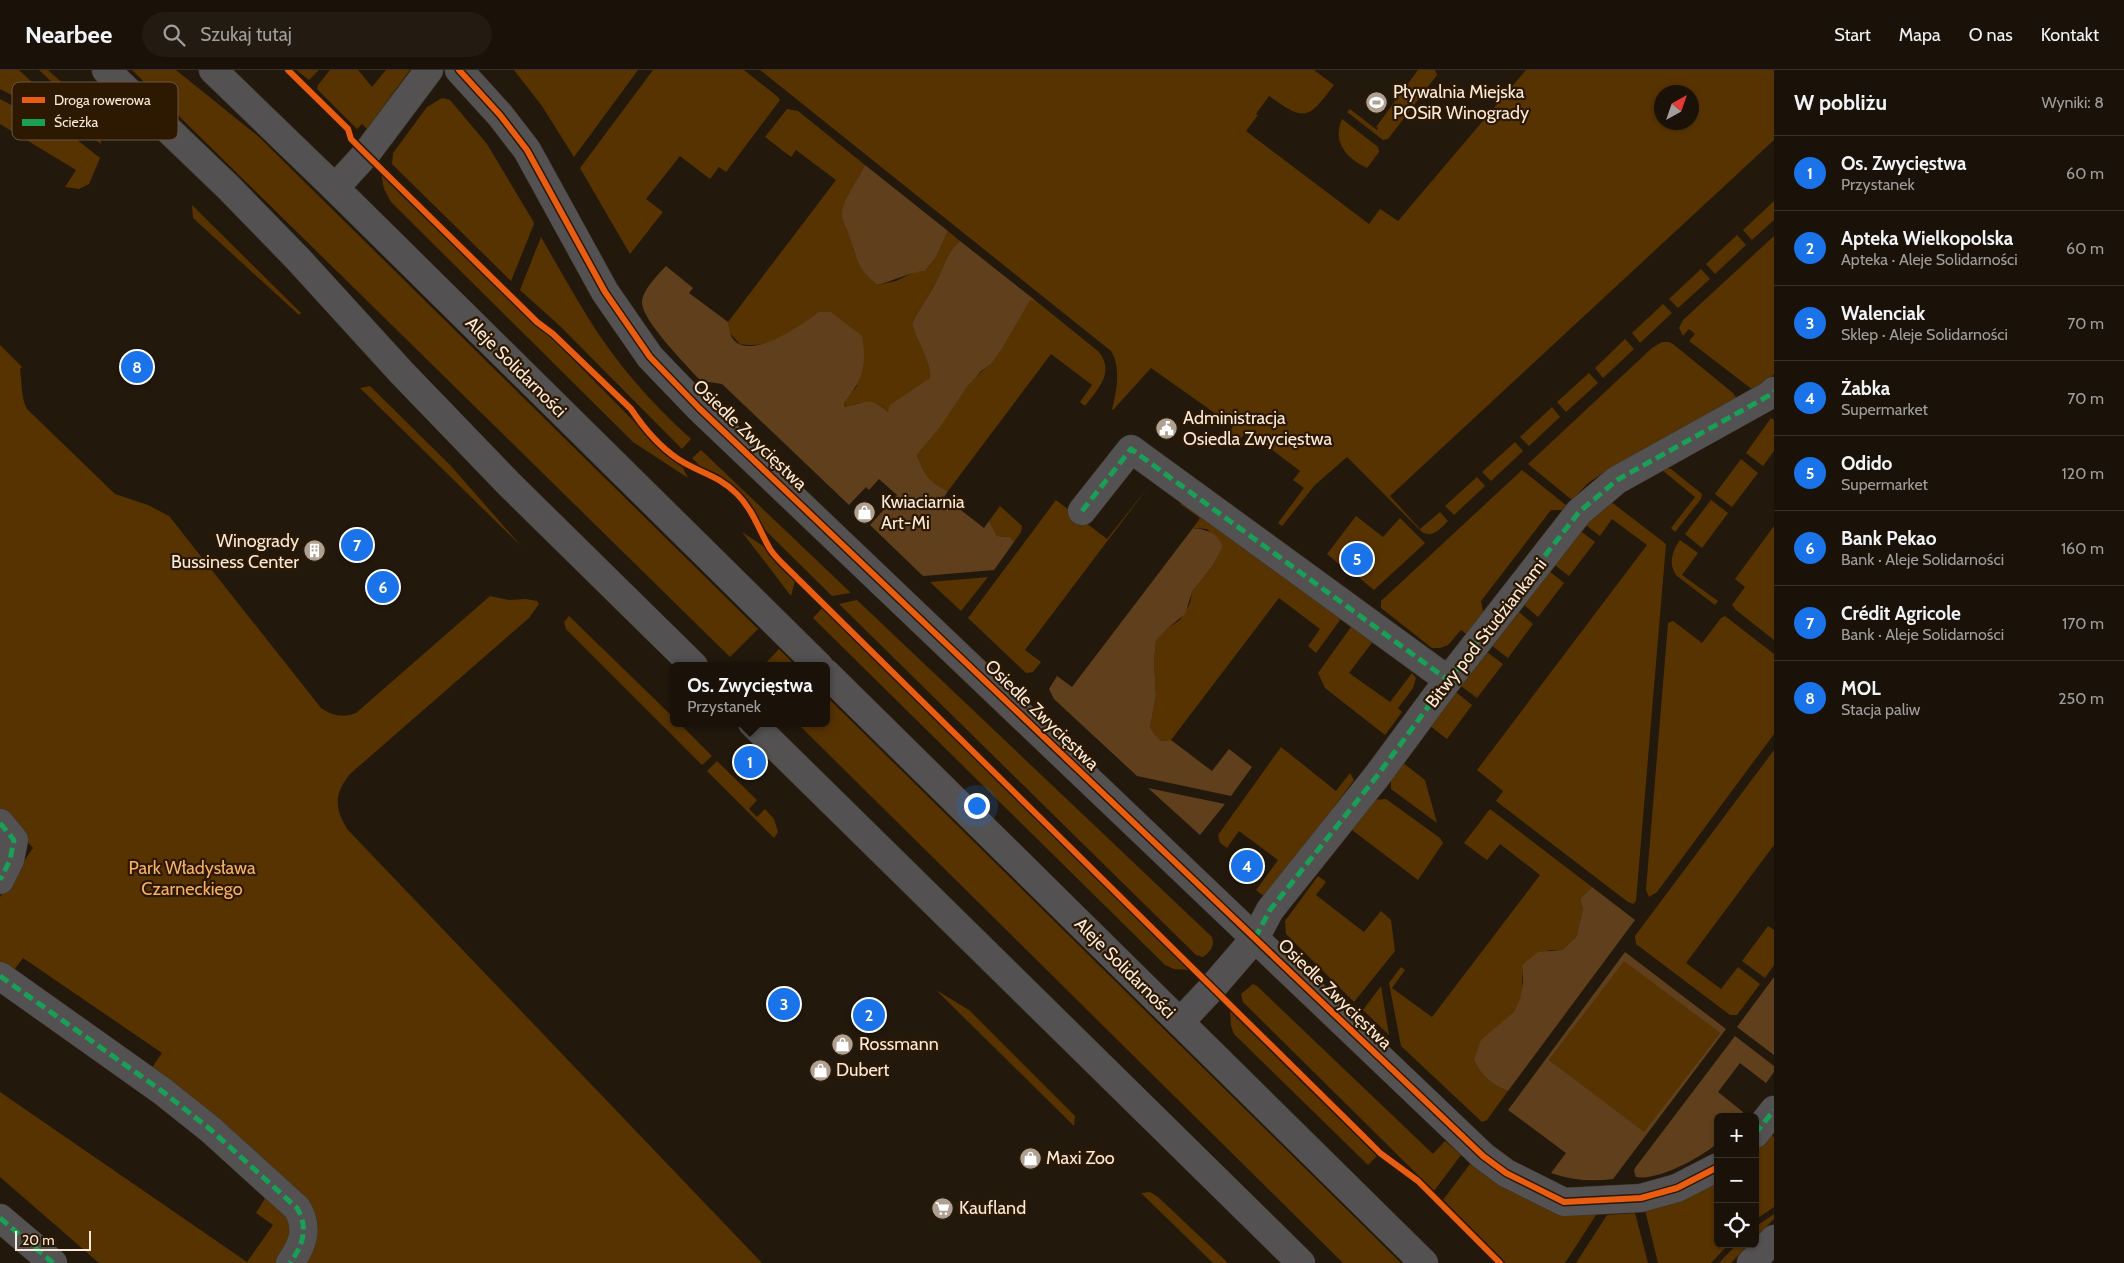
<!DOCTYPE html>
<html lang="pl">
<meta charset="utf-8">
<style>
body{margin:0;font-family:Cabin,sans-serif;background:#231b12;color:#f1f3f6}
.controls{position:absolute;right:15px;bottom:15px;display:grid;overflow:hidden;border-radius:8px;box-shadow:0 1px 4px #0004}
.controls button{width:45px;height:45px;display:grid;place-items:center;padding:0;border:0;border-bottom:1px solid #38322a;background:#1a1209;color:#f1f3f6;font:25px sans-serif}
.compass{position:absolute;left:1654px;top:15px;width:45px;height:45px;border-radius:50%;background:#1a1209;box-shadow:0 1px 4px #0004;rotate:40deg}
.scale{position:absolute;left:15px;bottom:12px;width:76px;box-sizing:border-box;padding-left:5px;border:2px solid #f9eadc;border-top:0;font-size:14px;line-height:18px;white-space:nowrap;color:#f9eadc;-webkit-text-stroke:4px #2d1802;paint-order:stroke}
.you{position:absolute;left:976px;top:735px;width:18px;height:18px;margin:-12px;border:4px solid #fff;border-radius:50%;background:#1a73e8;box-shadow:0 0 0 8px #1a73e833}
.badge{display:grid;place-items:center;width:32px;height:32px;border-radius:50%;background:#1a73e8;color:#fff;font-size:16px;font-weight:700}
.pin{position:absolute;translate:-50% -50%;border:2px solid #fff;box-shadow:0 1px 5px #0006}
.popup{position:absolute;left:670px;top:592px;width:160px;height:65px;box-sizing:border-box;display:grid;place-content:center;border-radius:8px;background:#1a1209;filter:drop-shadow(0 1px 4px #0005);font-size:16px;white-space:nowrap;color:#9f9e9c}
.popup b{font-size:19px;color:#f1f3f6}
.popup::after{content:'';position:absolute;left:50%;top:100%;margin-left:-10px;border:10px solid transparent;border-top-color:#1a1209}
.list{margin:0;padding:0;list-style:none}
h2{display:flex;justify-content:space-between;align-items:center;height:65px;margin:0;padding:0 20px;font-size:21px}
h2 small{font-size:16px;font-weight:400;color:#9f9e9c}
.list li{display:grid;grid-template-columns:32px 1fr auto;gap:15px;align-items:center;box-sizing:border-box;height:75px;padding:0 20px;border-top:1px solid #38322a}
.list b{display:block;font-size:19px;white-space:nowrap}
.list p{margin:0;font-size:16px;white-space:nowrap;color:#9f9e9c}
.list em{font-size:16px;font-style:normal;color:#9f9e9c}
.icon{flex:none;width:28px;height:28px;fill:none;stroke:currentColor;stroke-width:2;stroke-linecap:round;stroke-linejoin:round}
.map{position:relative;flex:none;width:1774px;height:1193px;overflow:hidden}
header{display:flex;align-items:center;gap:30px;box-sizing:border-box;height:70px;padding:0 25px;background:#1a1209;border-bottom:1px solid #38322a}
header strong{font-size:24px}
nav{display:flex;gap:28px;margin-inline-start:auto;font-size:18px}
.search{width:350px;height:45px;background:#231b12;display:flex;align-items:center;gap:12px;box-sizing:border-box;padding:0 18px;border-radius:28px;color:#9f9e9c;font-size:19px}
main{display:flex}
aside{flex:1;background:#1a1209}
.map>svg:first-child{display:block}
</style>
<header>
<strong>Nearbee</strong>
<div class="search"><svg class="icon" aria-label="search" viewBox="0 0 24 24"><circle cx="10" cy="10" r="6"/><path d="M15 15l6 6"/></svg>Szukaj tutaj</div>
<nav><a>Start</a><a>Mapa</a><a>O nas</a><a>Kontakt</a></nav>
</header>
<main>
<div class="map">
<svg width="1774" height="1193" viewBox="0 0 1774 1193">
<rect width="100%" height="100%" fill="#23180c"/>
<g fill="#573302" fill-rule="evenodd">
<polygon points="0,0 19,0 58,37 62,48 56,48 0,19"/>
<path d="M39,0H48C70,21 100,40 101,74L84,61L69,28Z"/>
<polygon points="132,0 176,0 258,66 758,559 730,587"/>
<polygon points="296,0 319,0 309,10"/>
<polygon points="330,0 358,0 372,17 386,0 410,0 367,59 362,54 357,59 317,19 318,15"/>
<polygon points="514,0 638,0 574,87 542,36"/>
<polygon points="653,0 744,0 778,27 780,30 726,102 719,97 710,109 680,86 646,129 663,142 630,184 580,98"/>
<path d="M760,0H1314L1334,15C1307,51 1305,51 1269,26L1256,44L1258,45L1246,61L1369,154L1380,139L1398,151L1526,0H1774V70L1390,426L1420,459L1440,442L1448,451C1440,459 1433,468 1422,462L1347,387L1315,415L1282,456L1278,453L1304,418L1293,410L1300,401L1247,361L1239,371L1229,363L1233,356L1151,298L1113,340L1112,339C1117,321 1121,297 1111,281ZM1662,22H1692V52H1662Z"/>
<polygon points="1418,0 1435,0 1437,5 1388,69 1383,70 1347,42 1350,39 1377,60 1378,58 1376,57"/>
<polygon points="442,28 450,30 487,74 533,151 534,154 511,211 392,94 393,83 427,37"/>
<polygon points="0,29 76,69 100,88 89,114 79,119 65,117 76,100 0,54"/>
<path d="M787,39L798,41L865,95C862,102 849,122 848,126C847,131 849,139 849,145C851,175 853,195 877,215L896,211L914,202L925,201L936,187L948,161L960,171C946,183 944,198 935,214C928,228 918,240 912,254C917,272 931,290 930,308L888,342C872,327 864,332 846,337L844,333L857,316L818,242C796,260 769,280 740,274L728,261V252L836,110L796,80L791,87L765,67Z"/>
<path d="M1342,49L1378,77L1379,82L1367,98C1346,88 1332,72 1342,49Z"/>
<polygon points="381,104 533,253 550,266 668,386 683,398 688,408 633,372 391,132 384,119"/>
<polygon points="1774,131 1774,150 1752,170 1743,160"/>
<polygon points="192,135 301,243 299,245 193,148"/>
<polygon points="1737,165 1746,175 1715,204 1706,194"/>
<polygon points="1774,166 1774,304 1765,315 1753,320 1689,271 1695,264 1689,259 1683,266 1679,258 1683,250"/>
<path d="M541,167C556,193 571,220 587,246C615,292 651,333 691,369L682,379L560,256L520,220Z"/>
<polygon points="1701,199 1710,209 1678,238 1669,229"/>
<path d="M1030,229L1036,231L1099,282C1115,302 1098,319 1085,336L1080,332L1092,315L1051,284L948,421C930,413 923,403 917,385C941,358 962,313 990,295Z"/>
<polygon points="1663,234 1672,243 1640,273 1632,263"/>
<polygon points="1625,269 1634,279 1603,308 1595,298"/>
<polygon points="1662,272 1669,272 1673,274 1733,323 1738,330 1614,396 1588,413 1572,430 1528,394 1652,278"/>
<path d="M0,275L22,297L20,299C22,312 21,329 27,339L115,424L148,435L169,446L321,638C333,646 343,648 356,643L490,526L509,530L526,529L537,531L539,534L529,548L350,704C334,724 334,738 348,760L762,1193H302L312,1171L151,999L162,983L23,888L11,904L0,896V827L33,778L0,742Z"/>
<polygon points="1589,303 1598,313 1566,342 1557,332"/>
<polygon points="370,316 451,396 522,477 360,318"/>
<polygon points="1552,337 1560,347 1529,376 1520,367"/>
<polygon points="1771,348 1774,350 1774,381 1763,396 1746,383"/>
<polygon points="1515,372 1523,381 1491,411 1482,402"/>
<polygon points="701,380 850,522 850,523 832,526 764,459 756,443 747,430 721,406 700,396 692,388"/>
<polygon points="1741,389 1758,403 1732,437 1715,424"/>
<polygon points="1667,398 1671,399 1702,424 1701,429 1675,462 1671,458 1695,427 1662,400"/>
<polygon points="1522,400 1567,436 1563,440 1551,440 1481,531 1484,546 1469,566 1461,560 1448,575 1440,578 1432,578 1381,538 1381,531"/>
<polygon points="1477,407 1485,416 1454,445 1445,436"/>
<polygon points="1152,412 1025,580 1041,592 1033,602 1026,603 968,548 1056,430 1107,469"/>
<polygon points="1185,428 1346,542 1316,583 1308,576 1320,559 1279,528 1171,670 1162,671 1155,665 1150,657 1156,626 1154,592 1156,571 1168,558 1180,550 1190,533 1192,522 1213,495 1223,477 1207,459 1193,458 1200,448 1180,434"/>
<polygon points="1711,430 1728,443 1702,478 1685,464"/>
<polygon points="1610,431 1666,474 1636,831 1633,834 1628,832 1496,731 1503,721 1477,700 1647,475 1612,449 1600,466 1583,453"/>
<polygon points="1000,436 1022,456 1021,462 1014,472 1010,467 997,466 989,451"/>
<polygon points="1356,446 1383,467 1400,448 1425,473 1374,520 1358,507 1375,485 1357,471 1339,494 1327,484"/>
<polygon points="1774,456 1774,570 1736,540 1732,535 1745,517 1735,509"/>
<polygon points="1578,459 1595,472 1569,506 1552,493"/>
<polygon points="742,462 763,476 769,484 795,511 791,526"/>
<path d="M1680,470L1698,483L1682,505L1718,531L1715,535L1677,506C1668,495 1672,481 1680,470Z"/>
<polygon points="1548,500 1564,513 1538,547 1523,534"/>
<polygon points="988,507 961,541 930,512"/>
<path d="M857,530L1212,867C1215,876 1210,882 1203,887L1196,885L839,534Z"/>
<polygon points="822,538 1189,900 1174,899 1165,895 813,548"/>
<polygon points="1518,541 1533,554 1508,588 1491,575"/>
<polygon points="569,546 674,648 674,653 679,653 712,686 702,695 566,559 564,552"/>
<polygon points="1725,546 1774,584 1774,664 1657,822 1649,827 1646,820 1668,553 1673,551 1702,573 1721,548"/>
<polygon points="1356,550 1377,566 1349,603 1390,632 1412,603 1416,608 1413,618 1398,638 1402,642 1385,665 1325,618 1318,603"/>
<polygon points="779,579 796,596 763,596"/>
<polygon points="1487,582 1503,594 1477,628 1461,616"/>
<polygon points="1456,622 1472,635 1447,669 1430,656"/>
<polygon points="826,626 1401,1193 1343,1193 797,653 826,653"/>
<polygon points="1281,677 1336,721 1350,703 1354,710 1266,828 1256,820 1278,790 1239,761 1227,778 1220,773 1218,765"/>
<polygon points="1774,680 1774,775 1686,893 1721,919 1738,897 1760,914 1737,945 1730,945 1636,874 1635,866"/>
<polygon points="717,691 757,730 749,739 757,747 765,739 774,749 778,762 774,768 707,701"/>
<polygon points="1402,692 1425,710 1437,753 1391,719 1391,707"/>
<polygon points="1386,729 1440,768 1443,773 1418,810 1352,760 1374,730"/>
<path d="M1490,739L1592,817L1580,829L1583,839L1576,867L1562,880H1550L1522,895C1522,906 1523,919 1520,930C1513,951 1488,973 1474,990C1481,1006 1492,1015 1508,1021L1487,1050L1482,1052L1401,976L1389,913L1401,897L1405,900L1392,918L1432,947L1540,805L1500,774L1487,790L1464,773Z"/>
<polygon points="1318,806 1326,812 1316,825 1364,862 1381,841 1391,850 1395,881 1354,932 1286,864 1285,851"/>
<polygon points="1768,856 1774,860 1774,895 1765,908 1742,891"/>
<polygon points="1624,890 1720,963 1644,1063 1549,990"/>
<polygon points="1253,914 1257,916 1433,1084 1445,1071 1461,1085 1434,1121 1243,932 1241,924"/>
<polygon points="1381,916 1389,965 1363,940"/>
<polygon points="936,920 969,940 1075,1046 1074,1056"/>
<polygon points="1230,941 1377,1086 1368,1095 1234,964 1231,956"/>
<polygon points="0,1022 247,1192 273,1155 256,1143 267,1125 288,1146 294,1163 279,1193 99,1193 0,1107"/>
<polygon points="1770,1064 1774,1067 1774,1137 1755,1150 1755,1082"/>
<path d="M1470,1094C1507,1124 1548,1142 1596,1145L1565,1193H1506L1443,1130Z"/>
<polygon points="1718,1111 1718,1174 1729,1174 1711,1193 1658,1193 1645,1140 1677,1132"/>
<polygon points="1150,1122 1158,1127 1228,1193 1213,1193 1141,1123"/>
<polygon points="1635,1143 1648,1193 1576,1193 1607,1145"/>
<polygon points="1774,1144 1774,1149 1755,1168 1755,1157"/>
<polygon points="1737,1174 1749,1174 1731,1193 1719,1193"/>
</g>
<g fill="#60401c" fill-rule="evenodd">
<path d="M865,95L948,161L936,187L925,201C909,202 894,211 877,215C855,197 857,187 848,162C846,157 842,149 842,144C842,130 859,108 865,95Z"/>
<path d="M960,171L1036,231L1030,230L1001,280L990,295L981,301L966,318L940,357L917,385C923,403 930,413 948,421L944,427L984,458L989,451L997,466L1010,467L1014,472L994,500L923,506L870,455L897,425L879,409L869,420L866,417L849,435L722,314L702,311L697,307C685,294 641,249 642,232C643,219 658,205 666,196L693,218L689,223L728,252C731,304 799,258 818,242H831L862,266C867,296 863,309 844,333L845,337C867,333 868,325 888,342L890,335L930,308C931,291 917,272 912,254C918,240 928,228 935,214C944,198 946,183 960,171Z"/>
<path d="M1193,458C1207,460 1217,462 1223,477L1213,495L1192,522L1185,544L1168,558L1156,571L1154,592L1156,626L1150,657L1155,665L1162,671L1171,670L1212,701L1229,679L1252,697L1231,726L1137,706L1054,629L1049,619L1057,606L1072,617Z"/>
<polygon points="1148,718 1225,734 1200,765"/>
<path d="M1592,817L1635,850L1508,1021C1492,1015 1481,1006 1474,990L1481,970L1514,942L1520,929L1523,912L1522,895L1538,882L1562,880L1576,867L1583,839L1580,829Z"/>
<path d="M1625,882L1726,959L1613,1109C1591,1112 1571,1110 1551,1103L1566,1083L1508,1040ZM1624,891L1720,963L1644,1062L1549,990Z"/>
<polygon points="1774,907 1774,985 1737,957"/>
<path d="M1735,966L1774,996V1002L1766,1013L1740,993L1718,1022L1743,1042L1740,1047H1718V1073C1701,1087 1659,1111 1636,1107L1634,1101L1635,1098Z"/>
</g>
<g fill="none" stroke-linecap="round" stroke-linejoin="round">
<defs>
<g id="minor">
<polyline points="459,0 500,45 527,80 605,222 650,287 699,338 1483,1086 1506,1103 1564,1132 1641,1128 1677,1118 1718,1097"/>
<polyline points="335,118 366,84 429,0"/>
<polyline points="1082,441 1131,379 1448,610"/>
<polyline points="0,753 14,770 10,790 0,810"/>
<path d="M0,906L162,1021L211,1060L297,1138C309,1158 303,1175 290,1193"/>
<polyline points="1180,952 1212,918 1255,868 1270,840 1377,706 1448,610 1579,442 1617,410 1770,325 1774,321"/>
<polyline points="1755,1064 1774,1040"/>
<polyline points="0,1148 53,1193"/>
</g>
<g id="tertiary">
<polyline points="106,0 229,118 298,189 402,303 509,414 694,596"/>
<polyline points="213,0 335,118 819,596"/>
<polyline points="826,603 1424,1193"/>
<polyline points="752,653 1301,1193"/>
<polyline points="1751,1193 1774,1169"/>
</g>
</defs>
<use href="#minor" stroke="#3f352b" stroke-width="29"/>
<use href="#tertiary" stroke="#3f352b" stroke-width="29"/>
<use href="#minor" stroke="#535152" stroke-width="28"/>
<use href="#tertiary" stroke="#535152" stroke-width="28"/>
<g stroke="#1a9f57" stroke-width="5" stroke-dasharray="10 5" stroke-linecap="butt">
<polyline points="1082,441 1131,379 1448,610"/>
<polyline points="0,753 14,770 10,790 0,810"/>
<polyline points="1255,868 1270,840 1377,706 1448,610 1579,442 1617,410 1770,325 1774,321"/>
<path d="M0,906L162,1021L211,1060L297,1138C309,1158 303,1175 290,1193"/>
<polyline points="1755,1064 1774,1040"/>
<polyline points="0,1148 53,1193"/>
</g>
<defs>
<g id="cycleway">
<path d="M288,0L348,59L351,69L366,84L537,252L553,264L631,339C643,357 660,377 678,389C699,403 717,404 737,424C753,440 759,460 770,479C777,490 790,500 799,510L1364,1067L1380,1083L1418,1111L1500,1193"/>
<polyline points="459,0 500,45 527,80 605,222 650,287 699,338 1483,1086 1506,1103 1564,1132 1641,1128 1677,1118 1718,1097"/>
</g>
</defs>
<use href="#cycleway" stroke="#2d1802" stroke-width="9"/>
<use href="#cycleway" stroke="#e95d12" stroke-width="6"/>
</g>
<defs>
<symbol id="stadium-disc" viewBox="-11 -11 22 22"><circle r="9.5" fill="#aea093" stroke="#2d1802"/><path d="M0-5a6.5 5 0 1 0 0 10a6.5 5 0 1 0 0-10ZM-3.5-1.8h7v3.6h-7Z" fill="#fff"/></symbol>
<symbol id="civic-disc" viewBox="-11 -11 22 22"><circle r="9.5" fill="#aea093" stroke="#2d1802"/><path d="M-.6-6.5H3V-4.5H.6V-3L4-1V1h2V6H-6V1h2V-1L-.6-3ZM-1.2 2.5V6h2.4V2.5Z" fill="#fff"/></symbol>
<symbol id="shop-disc" viewBox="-11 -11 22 22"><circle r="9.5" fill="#aea093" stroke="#2d1802"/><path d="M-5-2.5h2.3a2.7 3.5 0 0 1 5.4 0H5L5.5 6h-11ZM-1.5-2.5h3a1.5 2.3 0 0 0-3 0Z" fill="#fff"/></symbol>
<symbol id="building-disc" viewBox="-11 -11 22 22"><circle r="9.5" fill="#aea093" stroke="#2d1802"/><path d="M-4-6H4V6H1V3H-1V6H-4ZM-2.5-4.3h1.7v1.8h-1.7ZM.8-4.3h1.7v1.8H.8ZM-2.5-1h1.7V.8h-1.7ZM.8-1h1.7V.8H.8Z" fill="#fff"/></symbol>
<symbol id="supermarket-disc" viewBox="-11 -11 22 22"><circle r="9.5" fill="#aea093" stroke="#2d1802"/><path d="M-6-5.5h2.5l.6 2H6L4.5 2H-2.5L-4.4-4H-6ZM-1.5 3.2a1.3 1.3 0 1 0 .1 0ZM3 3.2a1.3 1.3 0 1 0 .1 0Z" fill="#fff"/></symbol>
</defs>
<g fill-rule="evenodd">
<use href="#stadium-disc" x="1364" y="20" width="25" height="25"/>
<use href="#civic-disc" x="1154" y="346" width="25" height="25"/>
<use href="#shop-disc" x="852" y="430" width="25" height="25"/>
<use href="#building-disc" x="302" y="468" width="25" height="25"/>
<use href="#shop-disc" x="830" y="962" width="25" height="25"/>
<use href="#shop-disc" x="808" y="988" width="25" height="25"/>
<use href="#shop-disc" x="1018" y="1076" width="25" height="25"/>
<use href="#supermarket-disc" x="930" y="1126" width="25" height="25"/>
</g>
<g text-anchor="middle" stroke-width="4.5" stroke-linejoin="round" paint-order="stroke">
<g font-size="18" fill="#f9eadc" stroke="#2d1802" text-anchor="start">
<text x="1393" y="28">Pływalnia Miejska<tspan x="1393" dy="21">POSiR Winogrady</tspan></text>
<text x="1183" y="354">Administracja<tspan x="1183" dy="21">Osiedla Zwycięstwa</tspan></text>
<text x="881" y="438">Kwiaciarnia<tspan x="881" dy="21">Art-Mi</tspan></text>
<text x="299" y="477" text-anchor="end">Winogrady<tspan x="299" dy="21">Bussiness Center</tspan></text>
<text x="859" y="980">Rossmann</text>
<text x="836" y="1006">Dubert</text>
<text x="1046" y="1094">Maxi Zoo</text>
<text x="959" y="1144">Kaufland</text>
</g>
<g font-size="18" fill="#f9eadc" stroke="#2d1802">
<text transform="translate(516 297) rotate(45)" y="6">Aleje Solidarności</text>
<text transform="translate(750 365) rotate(44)" y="6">Osiedle Zwycięstwa</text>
<text transform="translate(1486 563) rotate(-52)" y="6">Bitwy pod Studziankami</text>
<text transform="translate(1042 645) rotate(44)" y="6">Osiedle Zwycięstwa</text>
<text transform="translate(1125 898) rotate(45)" y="6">Aleje Solidarności</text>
<text transform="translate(1335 924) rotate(44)" y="6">Osiedle Zwycięstwa</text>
</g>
<g font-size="18" fill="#f6b066" stroke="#2d1802">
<text x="192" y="804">Park Władysława<tspan x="192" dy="21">Czarneckiego</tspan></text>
</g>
</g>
<rect x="12" y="12" width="166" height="58" rx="8" fill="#2d1802" stroke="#6a5743" stroke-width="1"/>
<rect x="22" y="27" width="23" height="6" fill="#e95d12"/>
<rect x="22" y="49" width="23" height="7" fill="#1a9f57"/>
<g font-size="14" fill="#f9eadc">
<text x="54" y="35">Droga rowerowa</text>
<text x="54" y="57">Ścieżka</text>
</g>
</svg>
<div class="controls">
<button>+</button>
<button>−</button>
<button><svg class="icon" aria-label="locate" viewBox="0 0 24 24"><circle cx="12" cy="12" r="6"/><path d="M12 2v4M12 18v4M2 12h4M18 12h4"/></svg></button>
</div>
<svg class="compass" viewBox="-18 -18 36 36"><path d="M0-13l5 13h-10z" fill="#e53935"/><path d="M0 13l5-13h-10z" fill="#9f9e9c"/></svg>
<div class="scale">20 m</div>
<div class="you"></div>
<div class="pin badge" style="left:750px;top:692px">1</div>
<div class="popup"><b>Os. Zwycięstwa</b>Przystanek</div>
<div class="pin badge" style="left:869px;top:945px">2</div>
<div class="pin badge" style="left:784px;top:934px">3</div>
<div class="pin badge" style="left:1247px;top:796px">4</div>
<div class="pin badge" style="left:1357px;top:489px">5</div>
<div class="pin badge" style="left:383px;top:517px">6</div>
<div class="pin badge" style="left:357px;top:475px">7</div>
<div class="pin badge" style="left:137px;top:297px">8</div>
</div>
<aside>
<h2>W pobliżu<small>Wyniki: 8</small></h2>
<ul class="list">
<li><span class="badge">1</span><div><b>Os. Zwycięstwa</b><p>Przystanek</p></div><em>60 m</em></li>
<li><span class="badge">2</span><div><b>Apteka Wielkopolska</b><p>Apteka · Aleje Solidarności</p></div><em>60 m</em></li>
<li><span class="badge">3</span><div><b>Walenciak</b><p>Sklep · Aleje Solidarności</p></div><em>70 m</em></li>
<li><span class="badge">4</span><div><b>Żabka</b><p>Supermarket</p></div><em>70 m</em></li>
<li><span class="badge">5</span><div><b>Odido</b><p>Supermarket</p></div><em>120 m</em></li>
<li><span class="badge">6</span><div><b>Bank Pekao</b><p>Bank · Aleje Solidarności</p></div><em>160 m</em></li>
<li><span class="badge">7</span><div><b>Crédit Agricole</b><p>Bank · Aleje Solidarności</p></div><em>170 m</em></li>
<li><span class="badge">8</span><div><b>MOL</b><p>Stacja paliw</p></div><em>250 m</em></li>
</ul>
</aside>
</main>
